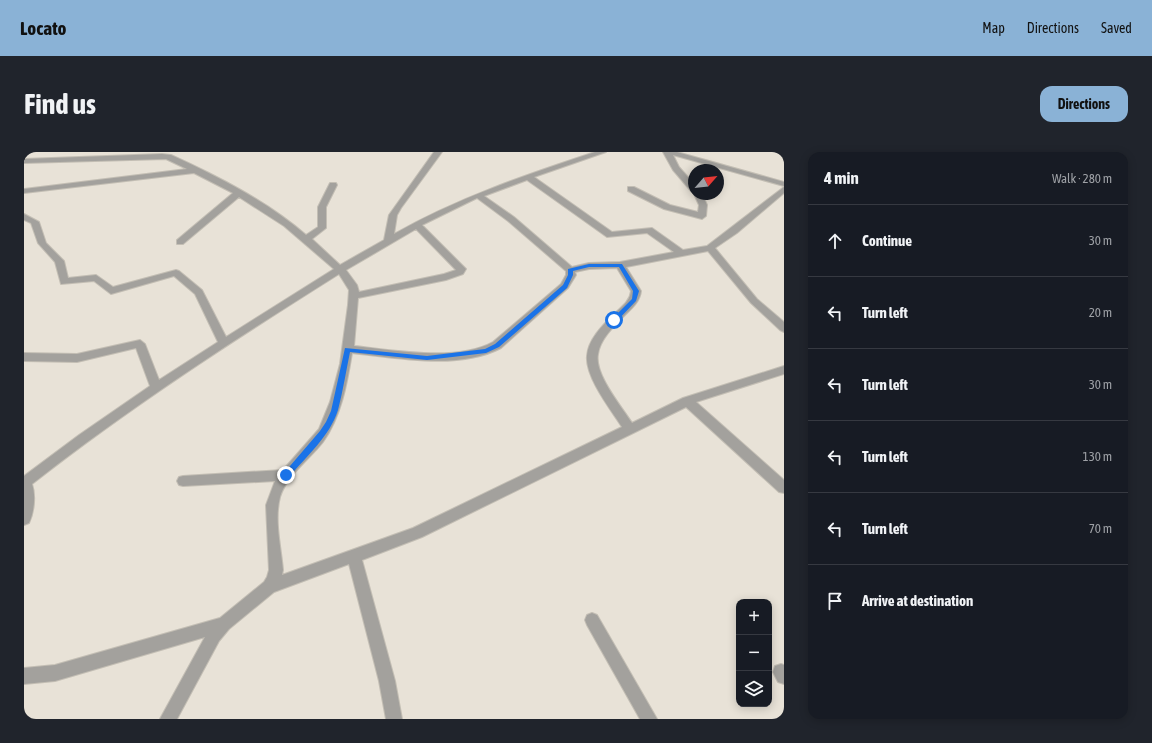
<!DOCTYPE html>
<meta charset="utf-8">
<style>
body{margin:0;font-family:"Asap Condensed",sans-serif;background:#20242c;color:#f1f3f6}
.controls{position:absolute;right:12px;bottom:12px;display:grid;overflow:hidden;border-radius:8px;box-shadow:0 2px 10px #0003}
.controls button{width:36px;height:36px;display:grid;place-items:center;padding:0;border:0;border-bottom:1px solid #363941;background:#171b24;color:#f1f3f6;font:20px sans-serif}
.compass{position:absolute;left:664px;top:12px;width:36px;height:36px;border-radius:50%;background:#171b24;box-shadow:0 2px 10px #0003;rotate:62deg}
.stop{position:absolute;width:12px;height:12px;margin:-9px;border:3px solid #1a73e8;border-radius:50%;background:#fff}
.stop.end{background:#1a73e8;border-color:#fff;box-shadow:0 1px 4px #0008}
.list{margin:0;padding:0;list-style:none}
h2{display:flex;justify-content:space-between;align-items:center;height:52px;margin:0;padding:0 16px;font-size:17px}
h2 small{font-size:13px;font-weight:400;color:#9ea1a6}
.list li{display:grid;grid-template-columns:26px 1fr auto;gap:12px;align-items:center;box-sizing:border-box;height:72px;padding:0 16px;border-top:1px solid #363941}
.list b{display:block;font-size:15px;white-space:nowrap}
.list em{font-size:13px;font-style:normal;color:#9ea1a6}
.icon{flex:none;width:22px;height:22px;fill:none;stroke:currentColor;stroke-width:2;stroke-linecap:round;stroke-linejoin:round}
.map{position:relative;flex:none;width:760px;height:567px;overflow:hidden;border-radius:12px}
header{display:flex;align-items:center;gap:24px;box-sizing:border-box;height:56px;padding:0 20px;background:#8ab2d6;color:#111}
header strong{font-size:19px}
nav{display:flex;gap:22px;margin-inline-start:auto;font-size:14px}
.intro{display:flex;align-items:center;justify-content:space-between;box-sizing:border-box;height:96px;padding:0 24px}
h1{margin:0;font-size:28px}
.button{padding:10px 18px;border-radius:12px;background:#8ab2d6;color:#111;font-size:14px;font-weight:700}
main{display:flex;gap:24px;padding:0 24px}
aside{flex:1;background:#171b24;border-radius:12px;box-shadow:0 2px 10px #0003}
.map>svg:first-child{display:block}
</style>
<header>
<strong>Locato</strong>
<nav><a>Map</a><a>Directions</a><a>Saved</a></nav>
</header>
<div class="intro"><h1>Find us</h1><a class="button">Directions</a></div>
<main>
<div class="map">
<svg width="760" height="567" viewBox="0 0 760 567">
<rect width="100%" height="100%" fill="#e8e2d7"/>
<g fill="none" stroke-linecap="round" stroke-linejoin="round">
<defs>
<g id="street">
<path d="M410,0H418L377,56L373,63L370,82C434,46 501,23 571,0H582L510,25L588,80L628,76L659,98L683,94L760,35V41L713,81L691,96L733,147L760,170V180L756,178L727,151L684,99L602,115L617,139C616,150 607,157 600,164C590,174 576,187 574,202C570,222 597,254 608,271L659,246L760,214V222L672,250L760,328V341L755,340L662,255L398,385L338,408L371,529L378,567H362L355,529L325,412L250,440L205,477L195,489L153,567H136L181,485L31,529L0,532V516L31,513L196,466L240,430L243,425L245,418L242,353L251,329L159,334L155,333L153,329L155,325L159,324L259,318L295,277L306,250L316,212L324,153L325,138L315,122C210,188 106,255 8,332C12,343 10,361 5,371L0,373V324L55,283L126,234L112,196L53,210L0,209V201L53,202L116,188L121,192L135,228L194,190L171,142L150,124L87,142L70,129L37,132L31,110L14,91L7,71L0,68V62L15,70L22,91L40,109L44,126L72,123L89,135L152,118L155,119L178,138L202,185L310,117L260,74L215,45L159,92H153V88L209,41L170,21L0,41V37L163,17L142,7L0,11V7L138,2L147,3C193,24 243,49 282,83L294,75V55L306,31H312L313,33L302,55V76L288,87L316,113L360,88L365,63ZM503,28L583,85L623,81L650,100L596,110L565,111L548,115L490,65L460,44ZM453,46L484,69L542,119V123L537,132L469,190C433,210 369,198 330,194L334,146L422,128L439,122L442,117L398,73ZM392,77L432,118L420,122L335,140L333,133L322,118ZM593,116L607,139C606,150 596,156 589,163C578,174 564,188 563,204C561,225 587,258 598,275L389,376L258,423L259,418C257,395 250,368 256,345C263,323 285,308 299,290C317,265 323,232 328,201C373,206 435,218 477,196L544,136L552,123L551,120L565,117Z"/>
<polygon points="639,0 653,0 760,30 760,34 649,3 655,15 670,32 670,39 667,39 649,18"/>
<polygon points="604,35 610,35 646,53 674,60 675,53 670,42 678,42 683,53 682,64 678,67 640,57 604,39"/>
<polygon points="568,461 573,463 633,567 616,567 563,473 561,468 563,463"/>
<polygon points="757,512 760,513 760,532 754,530 749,520 751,514"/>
</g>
</defs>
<use href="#street" stroke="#c3beb4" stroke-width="2"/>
<use href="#street" fill="#a3a19d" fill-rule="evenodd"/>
</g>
<path fill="#1a73e8" d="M565,112H598L615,139L612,149L592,170L587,168L608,147L609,139L595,115H565L549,119V123L543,136L475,195L462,201L403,208L326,200C322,219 319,239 314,258C306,284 282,305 265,325H260V321L296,279L302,270L307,259L321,196L403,204L461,197L471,192L539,133L544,123V117Z"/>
</svg>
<div class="controls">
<button>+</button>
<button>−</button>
<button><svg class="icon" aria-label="layers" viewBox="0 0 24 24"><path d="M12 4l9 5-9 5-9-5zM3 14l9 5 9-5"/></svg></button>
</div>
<svg class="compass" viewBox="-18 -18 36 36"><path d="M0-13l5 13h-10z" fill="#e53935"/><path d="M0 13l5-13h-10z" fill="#9ea1a6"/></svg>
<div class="stop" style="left:590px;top:168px"></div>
<div class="stop end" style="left:262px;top:323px"></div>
</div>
<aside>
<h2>4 min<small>Walk · 280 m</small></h2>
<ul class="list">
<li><svg class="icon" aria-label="ahead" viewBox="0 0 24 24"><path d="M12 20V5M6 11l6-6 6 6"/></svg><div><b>Continue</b></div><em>30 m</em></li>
<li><svg class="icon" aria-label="left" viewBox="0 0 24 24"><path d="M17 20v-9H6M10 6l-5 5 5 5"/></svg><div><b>Turn left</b></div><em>20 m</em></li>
<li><svg class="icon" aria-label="left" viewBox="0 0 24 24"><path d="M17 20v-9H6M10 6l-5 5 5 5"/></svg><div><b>Turn left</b></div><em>30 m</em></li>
<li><svg class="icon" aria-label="left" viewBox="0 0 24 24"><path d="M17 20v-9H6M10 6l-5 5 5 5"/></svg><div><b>Turn left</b></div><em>130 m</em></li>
<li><svg class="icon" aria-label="left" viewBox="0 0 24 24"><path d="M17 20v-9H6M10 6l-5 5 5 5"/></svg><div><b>Turn left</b></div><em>70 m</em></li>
<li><svg class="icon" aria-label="arrive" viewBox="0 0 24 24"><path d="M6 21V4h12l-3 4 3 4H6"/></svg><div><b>Arrive at destination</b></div></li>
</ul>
</aside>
</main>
